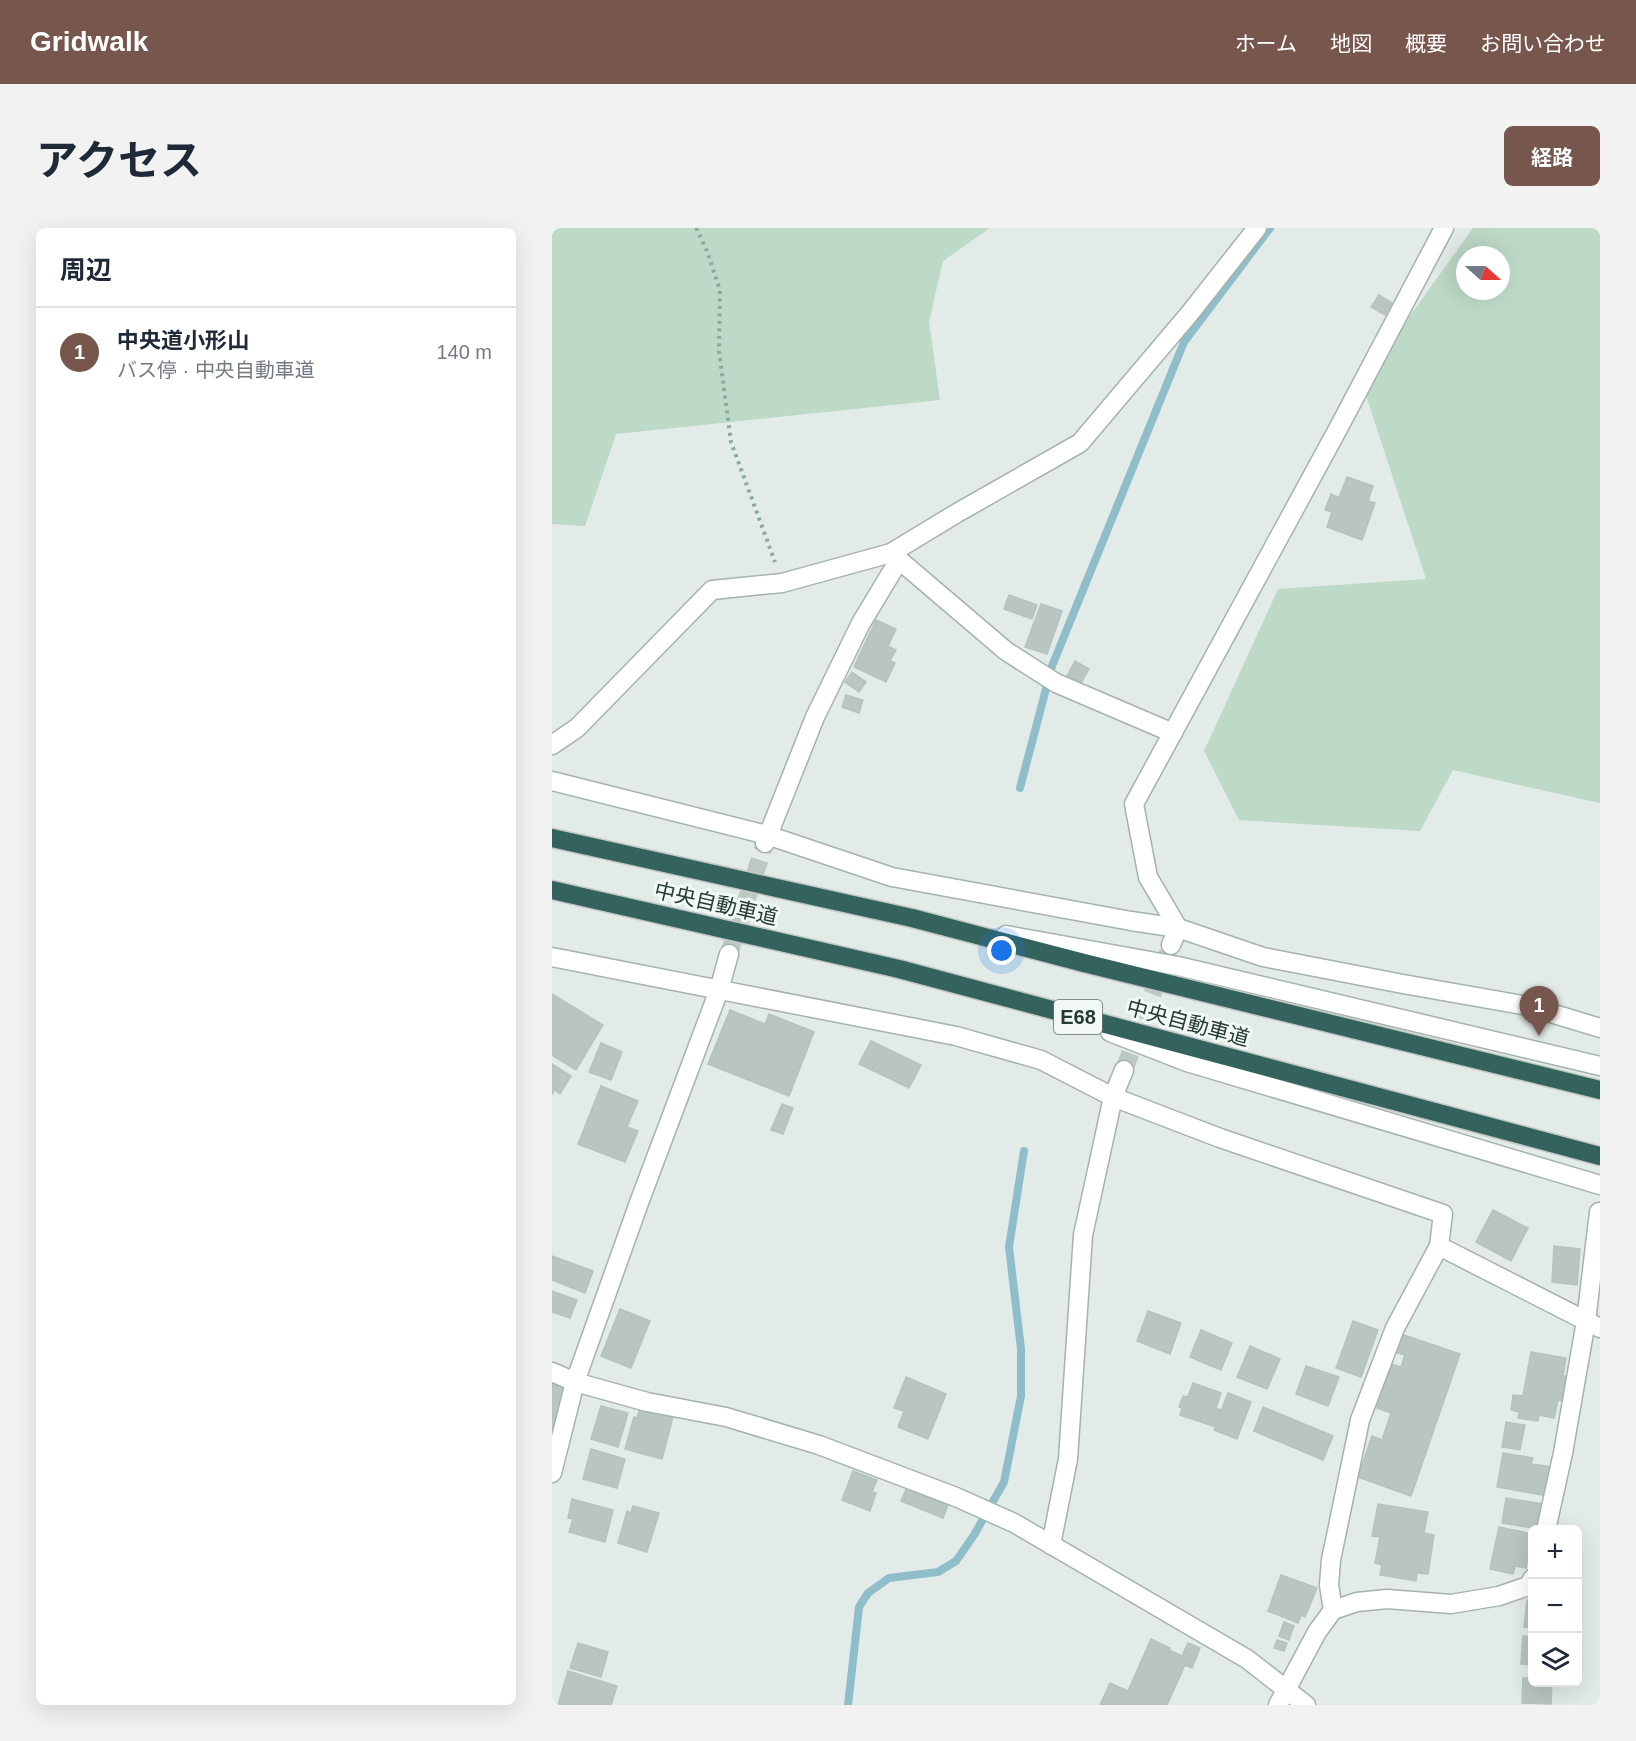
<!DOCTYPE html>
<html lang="ja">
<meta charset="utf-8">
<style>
body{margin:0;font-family:Arial,"Noto Sans JP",sans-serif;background:#f2f2f3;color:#1f2937}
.controls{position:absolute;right:18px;bottom:18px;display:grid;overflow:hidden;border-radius:9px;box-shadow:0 6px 24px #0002}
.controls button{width:54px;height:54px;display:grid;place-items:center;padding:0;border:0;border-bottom:2px solid #e0e1e3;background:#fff;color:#1f2937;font:30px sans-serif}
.compass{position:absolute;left:904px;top:18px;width:54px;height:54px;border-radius:50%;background:#fff;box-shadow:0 6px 24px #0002;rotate:111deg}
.you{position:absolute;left:450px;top:723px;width:21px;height:21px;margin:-15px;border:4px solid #fff;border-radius:50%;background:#1a73e8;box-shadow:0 0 0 9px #1a73e833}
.badge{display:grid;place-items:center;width:39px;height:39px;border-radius:50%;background:#77564d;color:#fff;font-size:20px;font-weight:700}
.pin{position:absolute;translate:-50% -50px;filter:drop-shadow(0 2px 3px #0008)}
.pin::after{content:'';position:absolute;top:32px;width:21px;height:18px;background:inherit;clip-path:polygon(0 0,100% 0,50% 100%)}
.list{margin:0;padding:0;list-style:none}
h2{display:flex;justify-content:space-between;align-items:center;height:78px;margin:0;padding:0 24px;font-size:26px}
h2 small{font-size:20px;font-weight:400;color:#747a83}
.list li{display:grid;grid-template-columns:39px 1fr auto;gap:18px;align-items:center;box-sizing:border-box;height:90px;padding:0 24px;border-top:2px solid #e0e1e3}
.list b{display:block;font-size:22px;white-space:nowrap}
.list p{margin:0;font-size:20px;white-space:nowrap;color:#747a83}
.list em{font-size:20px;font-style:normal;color:#747a83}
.icon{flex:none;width:33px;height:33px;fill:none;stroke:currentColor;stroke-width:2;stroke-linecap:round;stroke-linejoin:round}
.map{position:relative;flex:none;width:1048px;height:1477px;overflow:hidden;border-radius:9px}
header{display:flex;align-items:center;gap:36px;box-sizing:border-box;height:84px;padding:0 30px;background:#77564d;color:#fff}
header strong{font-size:28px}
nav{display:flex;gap:33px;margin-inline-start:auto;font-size:21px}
.intro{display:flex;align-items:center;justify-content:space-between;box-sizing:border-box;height:144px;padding:0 36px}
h1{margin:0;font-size:42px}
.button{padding:15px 27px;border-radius:9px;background:#77564d;color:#fff;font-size:21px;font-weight:700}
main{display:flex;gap:36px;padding:0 36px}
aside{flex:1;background:#fff;border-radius:9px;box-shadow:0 6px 24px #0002}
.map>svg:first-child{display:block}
</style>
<header>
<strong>Gridwalk</strong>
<nav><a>ホーム</a><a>地図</a><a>概要</a><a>お問い合わせ</a></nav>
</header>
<div class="intro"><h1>アクセス</h1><a class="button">経路</a></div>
<main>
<aside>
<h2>周辺<small></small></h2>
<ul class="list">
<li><span class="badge">1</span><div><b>中央道小形山</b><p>バス停 · 中央自動車道</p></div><em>140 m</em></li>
</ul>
</aside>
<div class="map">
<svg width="1048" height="1477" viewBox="0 0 1048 1477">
<rect width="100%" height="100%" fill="#e2ebe7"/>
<g fill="#bdd9c7" fill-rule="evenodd">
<polygon points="0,0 438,0 391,33 377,94 388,172 64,206 33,298 0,296"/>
<path d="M921,0H1048V575L901,542L868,603L687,592L652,523L726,361L874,351L810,155ZM913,27H949V63H913Z"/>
</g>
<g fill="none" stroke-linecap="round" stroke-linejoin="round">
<g stroke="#90bdca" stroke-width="8">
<polyline points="468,560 500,438 632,114 718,0"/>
<polyline points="296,1477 307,1379 316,1365 337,1350 386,1344 404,1333 422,1307 452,1254 469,1168 469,1121 457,1019 472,923"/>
</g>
</g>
<g fill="#b8c5c0" stroke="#b5c3be" stroke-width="1.5">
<polygon points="827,67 840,75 833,87 819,79"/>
<polygon points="795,249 821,258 816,273 823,275 810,312 775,299 780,284 773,282 779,266 787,270"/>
<polygon points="457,367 485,377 480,391 452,381"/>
<polygon points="489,376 510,383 495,426 473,419"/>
<polygon points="324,392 344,401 336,418 344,422 338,433 343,435 334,454 302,439"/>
<polygon points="523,433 537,441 529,455 515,448"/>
<polygon points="300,444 314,454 307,464 293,454"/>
<polygon points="294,467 311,472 307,485 290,479"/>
<polygon points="0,766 51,797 24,842 0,827"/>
<polygon points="178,782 213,796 217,786 262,804 237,868 156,836"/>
<polygon points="319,813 369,837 357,860 307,836"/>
<polygon points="49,815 70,824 59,852 37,844"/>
<polygon points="0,836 19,848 8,866 3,862 0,866"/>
<polygon points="49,858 86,873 75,899 86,903 73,934 26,916"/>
<polygon points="230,876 241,880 231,906 219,902"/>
<polygon points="941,982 976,1000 959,1033 924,1014"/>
<polygon points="1002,1018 1028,1021 1025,1057 1000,1054"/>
<polygon points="0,1028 41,1043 33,1065 0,1052"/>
<polygon points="0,1063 25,1072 18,1090 0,1084"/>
<polygon points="68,1081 98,1093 79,1140 49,1128"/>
<polygon points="596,1083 629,1095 618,1126 585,1113"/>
<polygon points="801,1093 826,1102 809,1149 784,1140"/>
<polygon points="649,1102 680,1115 669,1142 638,1129"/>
<polygon points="849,1106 908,1126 859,1268 806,1249 820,1208 830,1212 839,1185 825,1180 839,1136 849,1139 853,1127 843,1124"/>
<polygon points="698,1118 728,1131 715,1161 685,1149"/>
<polygon points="979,1124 1014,1130 1011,1148 1016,1148 1011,1173 1006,1172 1002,1190 987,1187 986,1193 966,1190 967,1184 959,1182 961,1167 971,1168"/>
<polygon points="754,1138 787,1149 776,1178 744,1166"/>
<polygon points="354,1149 394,1166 376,1211 346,1199 352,1183 342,1180"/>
<polygon points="0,1153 13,1159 5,1180 13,1183 0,1215"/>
<polygon points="641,1155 669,1165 664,1180 669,1182 664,1199 628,1187 630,1180 627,1179 631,1168 636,1169"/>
<polygon points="676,1165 699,1174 685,1211 662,1202"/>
<polygon points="49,1178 76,1185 66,1219 39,1211"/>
<polygon points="711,1179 781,1208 771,1232 702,1203"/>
<polygon points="88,1180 121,1189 110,1231 73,1221 82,1189 85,1190"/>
<polygon points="954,1194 973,1197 968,1222 950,1219"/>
<polygon points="39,1221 73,1231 65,1260 31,1251"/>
<polygon points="951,1225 981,1230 979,1236 1000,1239 995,1268 945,1259"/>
<polygon points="301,1243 325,1252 320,1264 324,1265 318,1283 290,1272"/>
<polygon points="355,1259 396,1277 391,1290 349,1273"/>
<polygon points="954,1270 992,1276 987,1301 950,1295"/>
<polygon points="20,1271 61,1282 53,1314 17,1304 21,1291 16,1290"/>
<polygon points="826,1276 876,1284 872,1305 882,1307 876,1346 865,1345 864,1353 828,1347 830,1337 823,1335 828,1309 820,1308"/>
<polygon points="81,1278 107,1285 95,1324 66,1315 75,1283 79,1285"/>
<polygon points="947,1299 981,1306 974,1340 963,1338 961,1346 938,1341"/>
<polygon points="729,1347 765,1360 753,1389 749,1387 746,1395 716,1383"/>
<polygon points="975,1372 981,1372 981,1400 972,1399"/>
<polygon points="732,1394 742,1398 737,1412 727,1408"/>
<polygon points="971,1408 981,1409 981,1437 969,1436"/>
<polygon points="599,1411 618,1420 617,1422 630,1428 636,1415 648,1420 640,1440 633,1437 615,1477 548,1477 558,1455 576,1463"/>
<polygon points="725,1412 735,1415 732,1423 722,1420"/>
<polygon points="26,1415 56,1424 49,1449 18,1440"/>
<polygon points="16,1443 65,1458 59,1477 6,1477"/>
<polygon points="980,1445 981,1454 1000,1454 999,1476 970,1475 971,1450 980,1450"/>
</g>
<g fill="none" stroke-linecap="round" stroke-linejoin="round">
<g stroke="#bcc8c3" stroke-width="18" stroke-dasharray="18 9" stroke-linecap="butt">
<polyline points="177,726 213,615"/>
<polyline points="572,842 619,717"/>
</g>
<defs>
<g id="minor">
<polyline points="339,325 454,423 504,455 621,505"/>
<polyline points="0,517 25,500 160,362 230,355 339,325 405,285 528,215 638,85 705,0"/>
<polyline points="0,553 215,607 340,649 579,693 626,700 711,729 851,756 976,778 1048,800"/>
<polyline points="213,615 263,489 309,395 347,332"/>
<polyline points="454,707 626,738 1048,838"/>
<polyline points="619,717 626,700 596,649 582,576 787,199 892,0"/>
<polyline points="0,729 404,808 489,832 561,869 668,910 891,986 887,1018 1048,1100"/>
<polyline points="558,804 635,834 1048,957"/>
<polyline points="0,1144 23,1154 95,1174 174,1189 267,1217 404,1269 462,1295 695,1431 754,1477"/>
<polyline points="0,1245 23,1154 88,972 167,762 177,726"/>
<polyline points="994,1302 1011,1225 1034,1093 1047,984"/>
<polyline points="499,1317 516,1231 531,1007 561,869 572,842"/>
<polyline points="781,1382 777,1357 779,1332 808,1192 843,1100 887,1018"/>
<polyline points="726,1477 765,1404 781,1382 805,1374 835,1371 899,1376 947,1368 976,1358 981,1350"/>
</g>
<g id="highway">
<polyline points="0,610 360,690 532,735 1048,862"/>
<polyline points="0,662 347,741 1048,928"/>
</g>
</defs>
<use href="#minor" stroke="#a5b2ae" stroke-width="21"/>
<use href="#highway" stroke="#c2c8c6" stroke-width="21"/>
<polyline stroke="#86aba2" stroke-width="4" stroke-dasharray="3 4.5" stroke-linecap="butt" points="144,0 155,23 168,62 167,123 179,214 223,334"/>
<use href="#minor" stroke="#fff" stroke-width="18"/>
<use href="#highway" stroke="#33635c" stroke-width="18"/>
</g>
<g text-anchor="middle" stroke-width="6" stroke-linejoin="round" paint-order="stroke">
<rect fill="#f2f8f5" stroke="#62736f" stroke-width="1.5" x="502" y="772" width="48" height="34" rx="4.5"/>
<g font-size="20" font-weight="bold" fill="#243a35">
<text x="526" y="796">E68</text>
</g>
<g font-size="21" fill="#243a35" stroke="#f2f8f5">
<text transform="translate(164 676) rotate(13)" y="7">中央自動車道</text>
<text transform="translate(636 795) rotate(15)" y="7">中央自動車道</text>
</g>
</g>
</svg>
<div class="controls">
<button>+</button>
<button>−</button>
<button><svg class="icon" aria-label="layers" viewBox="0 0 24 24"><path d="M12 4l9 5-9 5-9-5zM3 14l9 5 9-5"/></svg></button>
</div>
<svg class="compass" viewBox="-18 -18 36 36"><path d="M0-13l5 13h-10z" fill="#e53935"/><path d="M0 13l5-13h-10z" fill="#747a83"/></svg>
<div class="you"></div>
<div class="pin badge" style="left:987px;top:808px">1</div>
</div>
</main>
